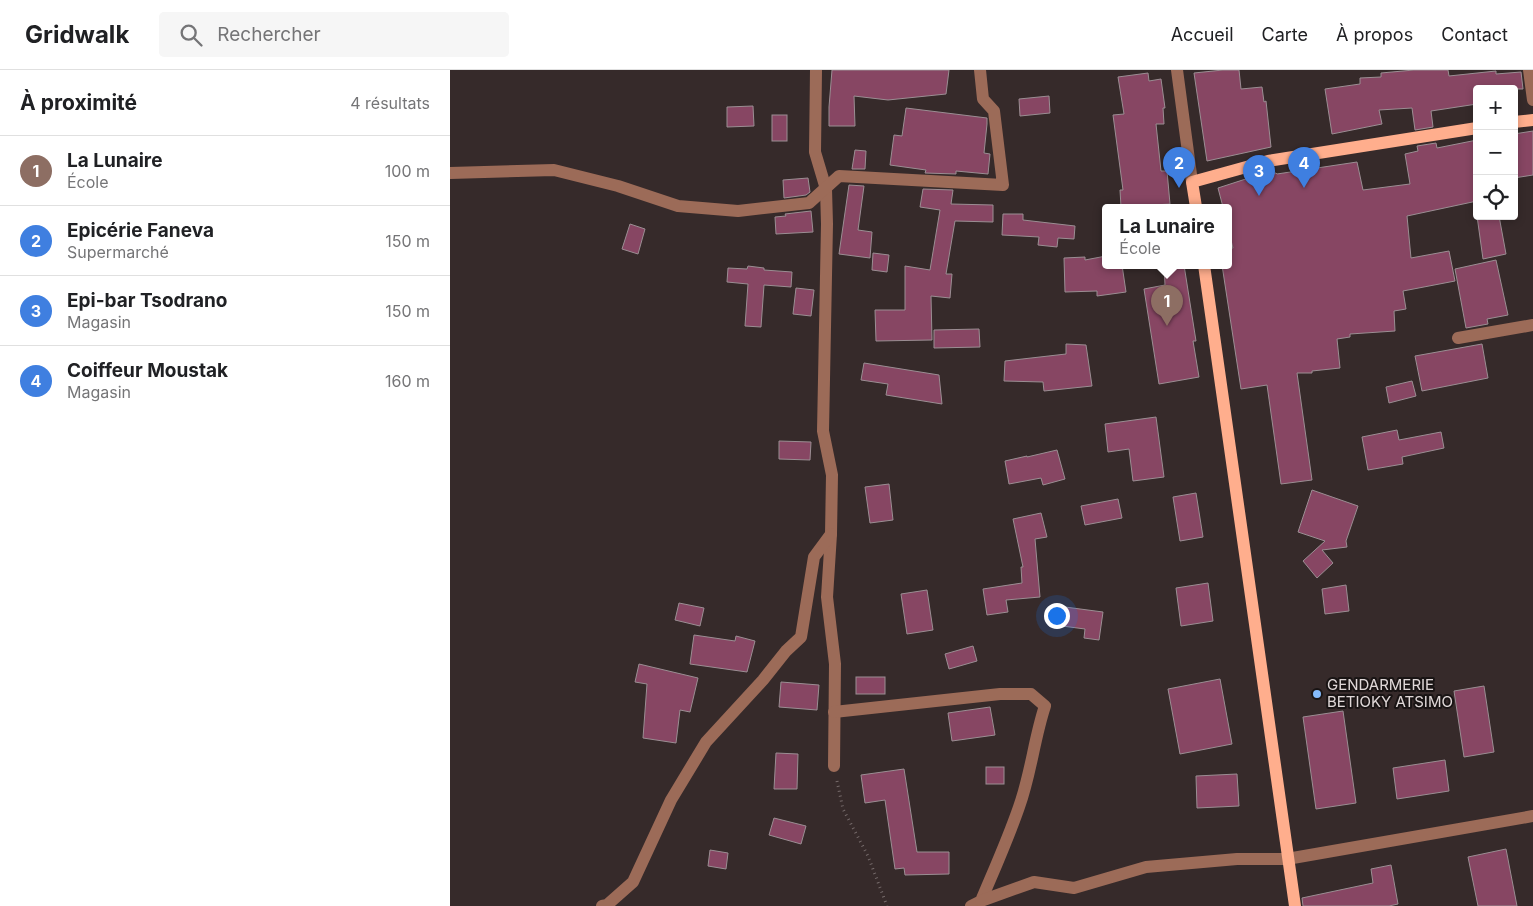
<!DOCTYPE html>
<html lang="fr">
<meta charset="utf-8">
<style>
body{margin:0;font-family:Inter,sans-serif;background:#f6f6f6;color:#202124}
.controls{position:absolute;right:15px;top:15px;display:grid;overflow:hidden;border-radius:5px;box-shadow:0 2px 8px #0003}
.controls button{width:45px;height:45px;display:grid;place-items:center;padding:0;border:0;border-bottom:1px solid #e0e0e0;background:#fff;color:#202124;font:25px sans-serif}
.you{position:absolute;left:606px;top:545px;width:18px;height:18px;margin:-12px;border:4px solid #fff;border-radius:50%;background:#1a73e8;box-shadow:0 0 0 8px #1a73e833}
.badge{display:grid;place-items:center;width:32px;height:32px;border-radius:50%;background:#b45309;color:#fff;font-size:16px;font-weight:700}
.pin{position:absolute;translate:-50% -41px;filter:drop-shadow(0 1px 2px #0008)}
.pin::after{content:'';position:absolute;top:26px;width:18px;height:15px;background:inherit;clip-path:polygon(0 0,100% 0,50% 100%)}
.popup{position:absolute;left:652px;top:134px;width:130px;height:65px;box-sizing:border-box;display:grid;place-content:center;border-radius:5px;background:#fff;filter:drop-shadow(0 1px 4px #0005);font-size:16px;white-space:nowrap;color:#757577}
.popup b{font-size:19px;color:#202124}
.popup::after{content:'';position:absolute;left:50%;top:100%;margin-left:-10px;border:10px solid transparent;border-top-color:#fff}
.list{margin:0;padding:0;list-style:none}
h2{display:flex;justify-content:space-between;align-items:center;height:65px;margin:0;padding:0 20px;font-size:21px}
h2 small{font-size:16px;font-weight:400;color:#757577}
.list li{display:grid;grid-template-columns:32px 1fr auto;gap:15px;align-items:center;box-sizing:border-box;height:70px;padding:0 20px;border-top:1px solid #e0e0e0}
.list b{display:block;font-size:19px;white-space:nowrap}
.list p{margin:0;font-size:16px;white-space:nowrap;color:#757577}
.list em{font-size:16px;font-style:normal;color:#757577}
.icon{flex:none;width:28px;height:28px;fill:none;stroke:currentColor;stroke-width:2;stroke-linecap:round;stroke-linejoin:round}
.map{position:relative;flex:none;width:1083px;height:836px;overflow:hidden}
header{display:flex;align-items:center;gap:30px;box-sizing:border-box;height:70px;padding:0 25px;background:#fff;border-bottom:1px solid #e0e0e0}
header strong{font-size:24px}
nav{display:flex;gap:28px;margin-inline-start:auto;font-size:18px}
.search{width:350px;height:45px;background:#f6f6f6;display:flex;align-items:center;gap:12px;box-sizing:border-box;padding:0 18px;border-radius:5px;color:#757577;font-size:19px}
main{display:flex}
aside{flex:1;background:#fff}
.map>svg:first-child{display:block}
</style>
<header>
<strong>Gridwalk</strong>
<div class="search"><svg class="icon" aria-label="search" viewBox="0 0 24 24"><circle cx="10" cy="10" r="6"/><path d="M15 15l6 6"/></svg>Rechercher</div>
<nav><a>Accueil</a><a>Carte</a><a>À propos</a><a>Contact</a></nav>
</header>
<main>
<aside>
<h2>À proximité<small>4 résultats</small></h2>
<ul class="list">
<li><span class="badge" style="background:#8d6e63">1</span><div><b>La Lunaire</b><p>École</p></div><em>100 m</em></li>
<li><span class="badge" style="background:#3f7fe0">2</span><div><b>Epicérie Faneva</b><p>Supermarché</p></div><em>150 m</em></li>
<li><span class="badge" style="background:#3f7fe0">3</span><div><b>Epi-bar Tsodrano</b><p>Magasin</p></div><em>150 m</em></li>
<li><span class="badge" style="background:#3f7fe0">4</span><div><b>Coiffeur Moustak</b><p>Magasin</p></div><em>160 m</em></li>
</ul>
</aside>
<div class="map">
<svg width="1083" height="836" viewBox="0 0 1083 836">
<rect width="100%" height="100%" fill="#362a2a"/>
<g fill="#874663" stroke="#9b8e93">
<polygon points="382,0 499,0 496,24 438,30 404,26 405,56 379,56 379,37"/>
<polygon points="773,0 789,0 791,19 812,17 814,32 816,31 821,77 757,91 744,3"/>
<polygon points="964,0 998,0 999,6 1046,1 1046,4 1071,2 1073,19 1027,19 1027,34 981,41 983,57 965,60 962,38 929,40 932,54 882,64 875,19 910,14 910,8 931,7 931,3"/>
<polygon points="698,3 699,11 711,9 715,38 713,38 714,54 706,54 711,101 717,101 720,134 671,137 670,120 673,120 663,45 674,44 668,7"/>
<polygon points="599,26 600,43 570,46 569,29"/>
<polygon points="303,36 304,56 277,57 277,37"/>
<polygon points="456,38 537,48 537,54 534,83 540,84 538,104 506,101 506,104 475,103 476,100 440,95 444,65 452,66"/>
<rect x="322" y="45" width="15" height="26"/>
<polygon points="1083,61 1083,105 1064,108 1064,64"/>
<polygon points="1027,70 1027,131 957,146 961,188 999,181 1005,211 953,221 956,239 944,241 945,261 900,264 900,267 887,269 890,298 862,301 862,303 847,303 862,410 831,414 817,315 791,319 772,195 778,195 778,178 783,178 778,159 778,137 773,137 768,118 805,106 826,103 827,104 907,92 913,120 960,114 955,84 968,81 967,76 986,73 987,78"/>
<polygon points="405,80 416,81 415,99 402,99"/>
<polygon points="358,108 360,122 356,125 334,128 333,110"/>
<polygon points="399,115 414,116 408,160 422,162 420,188 389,184"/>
<polygon points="473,119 503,120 501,134 543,135 543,152 505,151 496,204 502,204 500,228 481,226 482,270 426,271 425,240 455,240 455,196 480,200 490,140 470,137"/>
<polygon points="361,141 363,162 326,164 325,147 336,146 335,144"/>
<polygon points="553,144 573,144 573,150 625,156 624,169 608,168 607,177 588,175 589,167 552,165"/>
<polygon points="1027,146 1049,146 1056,184 1033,189"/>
<polygon points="180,154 195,159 188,184 172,179"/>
<polygon points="423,183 439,185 437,202 422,200"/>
<polygon points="656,186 656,195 672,195 676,222 647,226 647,221 615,222 614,188 635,187 635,190"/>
<polygon points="1046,190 1058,245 1037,249 1038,254 1016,258 1005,199"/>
<polygon points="714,195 734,195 746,271 743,271 749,307 709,314 694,219 715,215"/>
<polygon points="298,196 314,198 314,200 342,202 341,217 314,215 311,257 295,256 298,214 277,212 278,198 297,199"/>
<polygon points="346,218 364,220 361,246 343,244"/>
<polygon points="529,259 530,277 484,278 484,260"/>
<polygon points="616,274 636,275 642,316 594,321 593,312 554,311 555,291 616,284"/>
<polygon points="1032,274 1038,308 972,321 965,286"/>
<polygon points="414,293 489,305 492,334 436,325 438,314 411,310"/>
<polygon points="962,311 966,326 939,333 936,317"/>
<polygon points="706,347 714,407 683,411 679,379 658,382 655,354"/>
<polygon points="947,360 949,370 991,362 994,378 952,387 953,394 918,400 912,367"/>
<polygon points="329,371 361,372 360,390 329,389"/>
<polygon points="607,380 615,409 593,415 591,408 559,414 555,391 577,386 577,387"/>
<polygon points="439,414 443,450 420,453 415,417"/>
<polygon points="862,420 908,436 896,471 897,477 872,480 883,493 867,508 853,491 875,471 848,462"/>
<polygon points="746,423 753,467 730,471 723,427"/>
<polygon points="668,429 672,448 635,455 631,436"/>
<polygon points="591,443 597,467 585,469 590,527 556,530 558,542 537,545 533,519 572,513 571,497 573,497 563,449"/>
<polygon points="758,513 763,551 731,556 726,518"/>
<polygon points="896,515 899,541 875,544 872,519"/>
<polygon points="477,520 483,560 457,564 451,524"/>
<polygon points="229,533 254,538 250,556 225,550"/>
<polygon points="615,537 653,542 649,570 634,568 635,559 612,556"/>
<polygon points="244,565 285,571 286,566 305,571 297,602 240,594"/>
<polygon points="523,576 527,591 499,599 495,584"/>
<polygon points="189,594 248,608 240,642 230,640 226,673 193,668 197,614 185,612"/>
<rect x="406" y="607" width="29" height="17"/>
<polygon points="770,609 782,674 730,684 718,619"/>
<polygon points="331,612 369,615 367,640 329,637"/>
<polygon points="1034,616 1044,682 1014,687 1004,621"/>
<polygon points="540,637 545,665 502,671 498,643"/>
<polygon points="893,641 906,733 866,739 853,647"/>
<polygon points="326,683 348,684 347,719 324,719"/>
<polygon points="995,690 999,721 947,729 943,698"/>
<rect x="536" y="697" width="18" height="17"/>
<polygon points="454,699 467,782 499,782 499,804 455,805 454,798 445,799 435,730 415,733 411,705"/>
<polygon points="787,704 789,736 747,738 746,706"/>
<polygon points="324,748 356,756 351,774 319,765"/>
<polygon points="1056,779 1067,836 1028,836 1018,787"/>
<polygon points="260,780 278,783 276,799 258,796"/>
<polygon points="941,795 948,834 939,836 853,836 852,828 923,813 921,799"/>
</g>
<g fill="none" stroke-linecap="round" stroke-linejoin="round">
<polyline stroke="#766b6b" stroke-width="3" stroke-dasharray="1 4" stroke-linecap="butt" points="387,711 393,739 418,786 437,836"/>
<g stroke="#9c6b58" stroke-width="12">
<polyline points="366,0 365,82 376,119 377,154 373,361 382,405 381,464 377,527 385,594 384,696"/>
<polyline points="727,0 742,112"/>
<polyline points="1079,0 1083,30"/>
<polyline points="0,103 104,100 168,116 228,136 288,141 359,133 389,106 553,115 544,41 533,29 530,0"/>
<polyline points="1008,268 1083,255"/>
<path d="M384,642L550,624H581L595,636C584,669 581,704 569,737C558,769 544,800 531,831L521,836"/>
<polyline points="531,831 584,812 624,818 696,797 787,789 837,789 1083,746"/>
<polyline points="152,836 157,835 183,812 221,730 256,672 313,610 336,581 351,567 364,487 381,464"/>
</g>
<g stroke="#ffae8d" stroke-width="12">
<polyline points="1064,52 1083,50"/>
<polyline points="746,137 742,112 818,91 1027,58"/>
<polyline points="754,195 845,836"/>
</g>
</g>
<circle fill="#85bbfb" stroke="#191414" stroke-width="2" cx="867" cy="624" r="5"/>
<g text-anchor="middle" stroke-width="4" stroke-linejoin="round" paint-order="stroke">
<g font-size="15" fill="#e0d8d8" stroke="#191414" text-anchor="start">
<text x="877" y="620">GENDARMERIE<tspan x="877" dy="17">BETIOKY ATSIMO</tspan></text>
</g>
</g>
</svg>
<div class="controls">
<button>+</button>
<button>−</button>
<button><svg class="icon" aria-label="locate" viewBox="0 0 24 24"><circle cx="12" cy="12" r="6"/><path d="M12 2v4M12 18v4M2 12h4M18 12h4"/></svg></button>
</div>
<div class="you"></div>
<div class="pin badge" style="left:717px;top:256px;background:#8d6e63">1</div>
<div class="popup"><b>La Lunaire</b>École</div>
<div class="pin badge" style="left:729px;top:118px;background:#3f7fe0">2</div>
<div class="pin badge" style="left:809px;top:126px;background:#3f7fe0">3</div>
<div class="pin badge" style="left:854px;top:118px;background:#3f7fe0">4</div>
</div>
</main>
